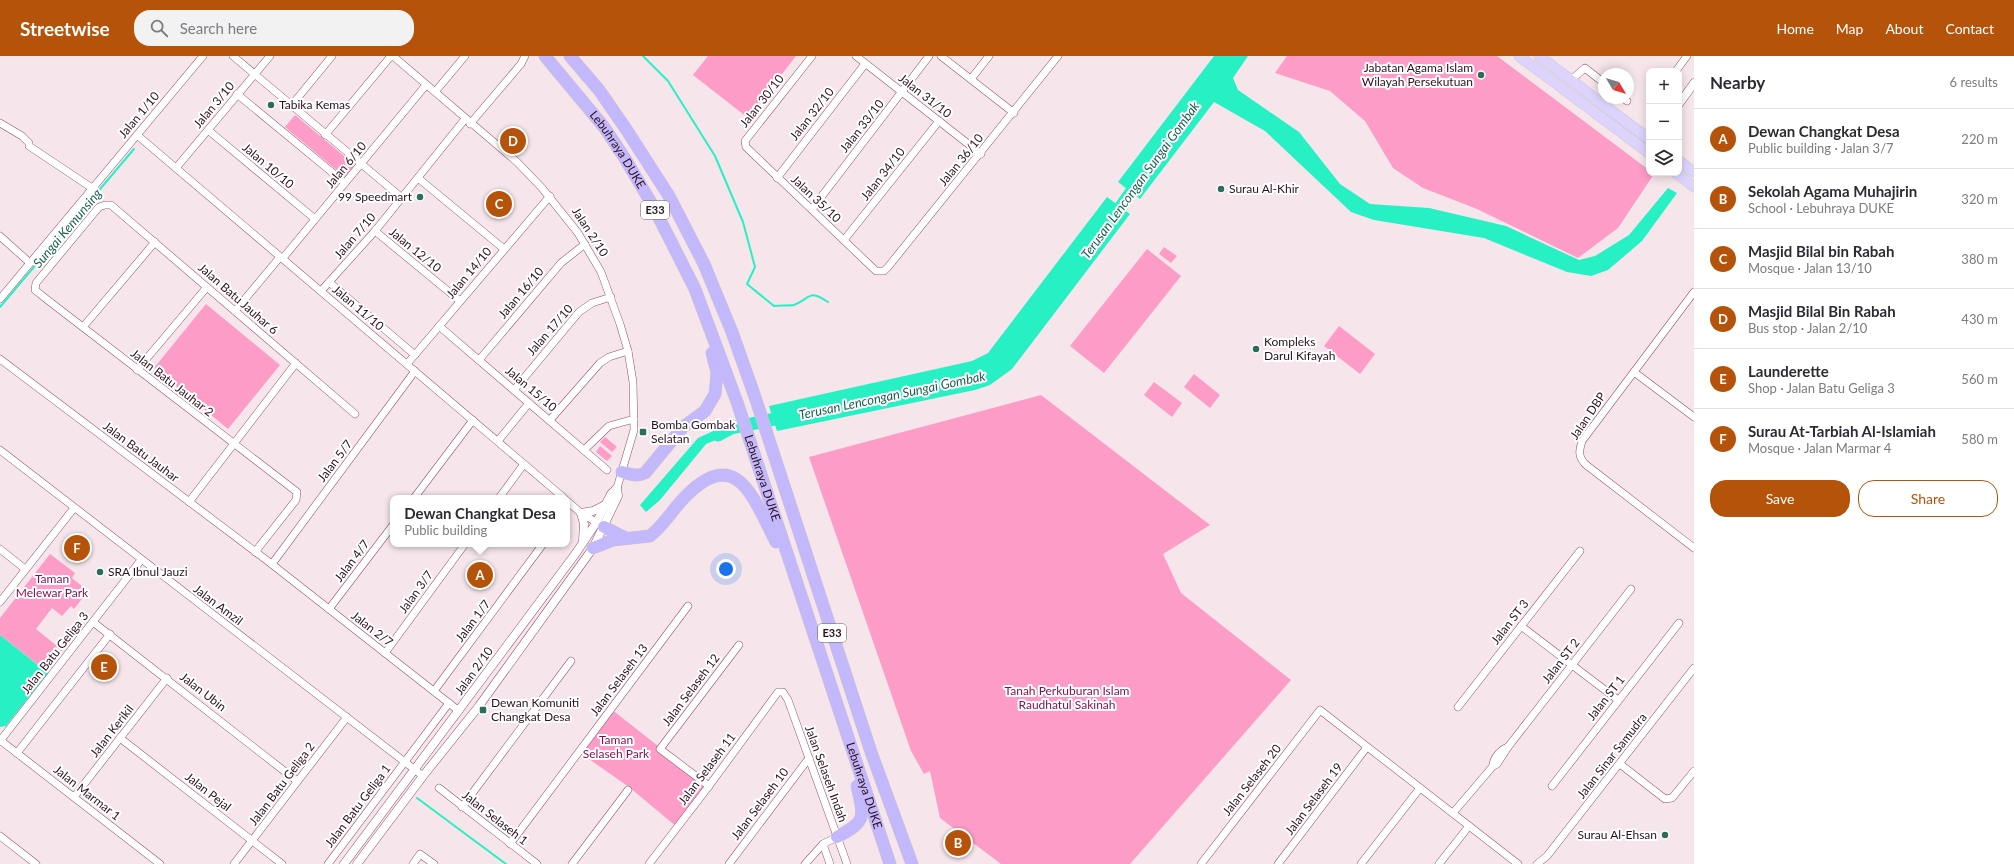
<!DOCTYPE html>
<meta charset="utf-8">
<style>
body{margin:0;font-family:Lato,sans-serif;background:#f2f2f3;color:#2b2b33}
.controls{position:absolute;right:12px;top:12px;display:grid;overflow:hidden;border-radius:8px;box-shadow:0 2px 10px #0003}
.controls button{width:36px;height:36px;display:grid;place-items:center;padding:0;border:0;border-bottom:1px solid #e1e1e2;background:#fff;color:#2b2b33;font:20px sans-serif}
.compass{position:absolute;left:1598px;top:12px;width:36px;height:36px;border-radius:50%;background:#fff;box-shadow:0 2px 10px #0003;rotate:128deg}
.you{position:absolute;left:726px;top:513px;width:14px;height:14px;margin:-10px;border:3px solid #fff;border-radius:50%;background:#1a73e8;box-shadow:0 0 0 6px #1a73e833}
.badge{display:grid;place-items:center;width:26px;height:26px;border-radius:50%;background:#b45309;color:#fff;font-size:13px;font-weight:700}
.pin{position:absolute;translate:-50% -50%;border:2px solid #fff;box-shadow:0 1px 4px #0006}
.popup{position:absolute;left:390px;top:439px;width:180px;height:52px;box-sizing:border-box;display:grid;place-content:center;border-radius:8px;background:#fff;filter:drop-shadow(0 1px 3px #0005);font-size:13px;white-space:nowrap;color:#7c7c81}
.popup b{font-size:15px;color:#2b2b33}
.popup::after{content:'';position:absolute;left:50%;top:100%;margin-left:-8px;border:8px solid transparent;border-top-color:#fff}
.list{margin:0;padding:0;list-style:none}
h2{display:flex;justify-content:space-between;align-items:center;height:52px;margin:0;padding:0 16px;font-size:17px}
h2 small{font-size:13px;font-weight:400;color:#7c7c81}
.list li{display:grid;grid-template-columns:26px 1fr auto;gap:12px;align-items:center;box-sizing:border-box;height:60px;padding:0 16px;border-top:1px solid #e1e1e2}
.list b{display:block;font-size:15px;white-space:nowrap}
.list p{margin:0;font-size:13px;white-space:nowrap;color:#7c7c81}
.list em{font-size:13px;font-style:normal;color:#7c7c81}
.actions{display:flex;gap:8px;padding:12px 16px}
.actions a{flex:1;padding:9px 0;border:1px solid #b45309;border-radius:16px;text-align:center;font-size:14px;color:#b45309}
.actions .main{background:#b45309;color:#fff}
.icon{flex:none;width:22px;height:22px;fill:none;stroke:currentColor;stroke-width:2;stroke-linecap:round;stroke-linejoin:round}
.map{position:relative;flex:none;width:1694px;height:808px;overflow:hidden}
header{display:flex;align-items:center;gap:24px;box-sizing:border-box;height:56px;padding:0 20px;background:#b45309;color:#fff}
header strong{font-size:19px}
nav{display:flex;gap:22px;margin-inline-start:auto;font-size:14px}
.search{width:280px;height:36px;background:#f2f2f3;display:flex;align-items:center;gap:10px;box-sizing:border-box;padding:0 14px;border-radius:16px;color:#7c7c81;font-size:15px}
main{display:flex}
aside{flex:1;background:#fff}
.map>svg:first-child{display:block}
</style>
<header>
<strong>Streetwise</strong>
<div class="search"><svg class="icon" aria-label="search" viewBox="0 0 24 24"><circle cx="10" cy="10" r="6"/><path d="M15 15l6 6"/></svg>Search here</div>
<nav><a>Home</a><a>Map</a><a>About</a><a>Contact</a></nav>
</header>
<main>
<div class="map">
<svg width="1694" height="808" viewBox="0 0 1694 808">
<rect width="100%" height="100%" fill="#f6e6ec"/>
<g fill="#fd9cc6">
<polygon points="708,0 796,0 748,62 693,19"/>
<polygon points="1287,0 1497,0 1649,114 1649,117 1654,118 1618,172 1578,202 1477,153 1423,132 1393,112 1365,65 1330,35 1275,17"/>
<polygon points="295,59 356,110 346,122 285,71"/>
<polygon points="1164,191 1177,200 1171,207 1159,198"/>
<polygon points="1147,193 1181,220 1104,317 1070,290"/>
<polygon points="206,248 280,309 228,373 154,312"/>
<polygon points="1339,270 1375,298 1360,318 1324,290"/>
<polygon points="1194,318 1220,339 1210,352 1184,331"/>
<polygon points="1154,326 1182,347 1172,361 1144,339"/>
<polygon points="1041,339 1210,469 1163,498 1181,537 1291,624 1130,808 1001,808 940,762 930,715 924,718 911,695 809,401"/>
<polygon points="605,381 617,391 612,396 600,386"/>
<polygon points="600,390 612,400 607,405 596,396"/>
<polygon points="50,498 75,517 72,522 88,535 74,553 71,550 62,560 52,552 36,573 62,594 46,615 0,579 0,562"/>
<polygon points="611,653 709,730 677,771 629,731 579,696"/>
</g>
<g fill="#26f0c4">
<polygon points="1214,0 1248,0 1233,22 1238,34 1299,76 1340,128 1370,148 1429,152 1506,170 1579,204 1595,200 1629,179 1668,132 1677,137 1642,185 1608,214 1591,220 1567,216 1484,182 1374,164 1351,156 1265,75 1214,46 1140,143 1118,126"/>
<polygon points="1107,141 1130,158 1012,313 990,329 975,334 777,375 769,350 972,305 988,297"/>
<polygon points="733,366 735,376 706,388 660,444 646,456 640,449 698,382"/>
<polygon points="0,579 48,617 6,670 0,671"/>
</g>
<g fill="none" stroke-linecap="round" stroke-linejoin="round">
<g stroke="#26f0c4" stroke-width="2">
<path d="M643,0L668,25L715,100L743,166L755,211L747,228L774,250C780,249 788,250 794,249C811,243 807,232 828,246"/>
<polyline points="0,251 134,93"/>
<polyline points="417,742 506,808"/>
</g>
<g stroke="#26f0c4" stroke-width="13">
<polyline points="1111,165 1141,122"/>
<polyline points="718,379 731,372 790,360"/>
</g>
<defs>
<g id="minor">
<polyline points="233,0 402,142"/>
<polyline points="393,0 517,106 542,132 578,177 601,216 620,268 628,295 633,326 634,374 617,432"/>
<polyline points="812,0 745,85 746,91 876,215 884,215 888,211 1058,0"/>
<polyline points="856,0 981,98"/>
<polyline points="941,0 1014,57"/>
<polyline points="1676,15 1687,0"/>
<polyline points="971,23 989,0"/>
<polyline points="1571,24 1585,12 1604,27"/>
<polyline points="435,36 465,0"/>
<polyline points="237,38 345,127"/>
<polyline points="1623,42 1627,45"/>
<polyline points="291,50 332,0"/>
<polyline points="0,67 22,80 29,87 29,90 92,132"/>
<polyline points="470,68 521,8 525,0"/>
<polyline points="208,74 315,163"/>
<polyline points="137,79 564,442"/>
<polyline points="325,79 391,0"/>
<polyline points="176,112 270,0"/>
<polyline points="418,122 504,193"/>
<polyline points="777,122 865,8"/>
<polyline points="812,153 929,0"/>
<polyline points="375,175 460,245"/>
<polyline points="0,180 30,207"/>
<polyline points="844,184 939,65"/>
<polyline points="283,202 426,29"/>
<polyline points="329,226 415,299"/>
<polyline points="321,235 375,175 465,63"/>
<path d="M1694,236L1582,385C1579,395 1578,400 1585,408L1694,492"/>
<polyline points="0,243 203,0"/>
<polyline points="235,255 280,201"/>
<polyline points="439,270 607,414"/>
<polyline points="83,271 155,186"/>
<polyline points="0,303 269,506 459,655"/>
<polyline points="479,304 561,207 585,188"/>
<polyline points="407,308 550,140"/>
<polyline points="137,314 207,231"/>
<polyline points="1634,316 1694,361"/>
<polyline points="514,334 579,256 592,247 611,241"/>
<polyline points="550,364 600,307 609,301 628,295"/>
<polyline points="498,385 529,347"/>
<polyline points="0,394 423,720"/>
<polyline points="584,394 609,370 634,363"/>
<polyline points="414,442 473,364"/>
<polyline points="499,442 524,408"/>
<polyline points="567,445 581,457 601,469"/>
<polyline points="189,446 296,307"/>
<polyline points="0,493 25,513"/>
<polyline points="255,496 296,444 297,436 45,242 35,234 36,227 99,151 105,149 111,149 355,358"/>
<polyline points="272,508 415,315"/>
<polyline points="0,546 74,452"/>
<polyline points="329,553 393,469"/>
<polyline points="93,566 297,725"/>
<polyline points="1521,570 1618,644"/>
<polyline points="385,597 465,488"/>
<polyline points="434,635 543,488"/>
<polyline points="1458,651 1580,495"/>
<polyline points="120,682 282,808"/>
<polyline points="0,684 160,808"/>
<polyline points="0,685 141,504"/>
<polyline points="17,697 110,578"/>
<polyline points="1620,708 1665,743 1672,742 1694,715"/>
<path d="M1493,710C1493,702 1500,694 1508,691"/>
<polyline points="709,730 660,693 739,589"/>
<polyline points="1552,730 1679,567"/>
<polyline points="439,732 537,808"/>
<polyline points="74,741 167,622"/>
<polyline points="462,751 571,605"/>
<polyline points="1453,757 1493,710 1497,708 1508,691 1631,533"/>
<polyline points="0,780 36,808"/>
<polyline points="510,788 688,550"/>
<polyline points="823,788 830,808"/>
<polyline points="234,808 347,661"/>
<polyline points="328,808 449,647"/>
<polyline points="413,808 420,798 434,808"/>
<polyline points="572,808 628,734"/>
<polyline points="649,808 709,730 778,636 783,636 788,644 847,808"/>
<polyline points="729,808 809,702"/>
<polyline points="805,808 823,788 837,781"/>
<polyline points="1201,808 1320,654 1518,808"/>
<polyline points="1278,808 1367,691"/>
<polyline points="1361,808 1420,732"/>
<polyline points="1439,808 1469,770"/>
<polyline points="1537,808 1547,800 1694,612"/>
</g>
<g id="tertiary">
<polyline points="1679,48 1694,27"/>
<polyline points="583,484 584,468 581,457 593,455 605,449"/>
<polyline points="344,808 576,497 596,467 611,438 617,432"/>
<polyline points="357,808 423,720 479,650 593,492 618,440 617,432"/>
</g>
<g id="primary">
<polyline points="1519,0 1649,97"/>
<polyline points="1539,0 1649,83"/>
<polyline points="1679,105 1694,116"/>
<polyline points="1676,117 1694,131"/>
</g>
<g id="motorway">
<path id="s1" d="M545,0L604,71L624,101L653,150L695,233L737,346L890,808"/>
<polyline points="570,0 599,34 626,73 669,140 704,208 732,276 755,341 871,696 912,808"/>
<path d="M622,416C630,418 637,421 645,417L683,371L705,355L715,338L717,317L712,297"/>
<polyline points="604,471 624,481"/>
<path d="M593,492L613,484L650,480C664,469 672,454 685,441C737,387 754,444 776,486"/>
<path d="M837,781C867,765 864,762 857,730"/>
</g>
</defs>
<use href="#minor" stroke="#944f6e" stroke-width="8"/>
<use href="#tertiary" stroke="#944f6e" stroke-width="9"/>
<use href="#primary" stroke="#cdc6c9" stroke-width="11"/>
<use href="#motorway" stroke="#cdc6c9" stroke-width="13"/>
<use href="#minor" stroke="#fff" stroke-width="7"/>
<use href="#tertiary" stroke="#fff" stroke-width="8"/>
<use href="#primary" stroke="#dcd4fd" stroke-width="10"/>
<use href="#motorway" stroke="#c4b8fc" stroke-width="12"/>
</g>
<g fill="#2b6c5a" stroke="#fff" stroke-width="1.5">
<circle cx="1481" cy="19" r="4"/>
<circle cx="271" cy="49" r="4"/>
<circle cx="1221" cy="133" r="4"/>
<circle cx="420" cy="141" r="4"/>
<circle cx="1256" cy="293" r="4"/>
<rect x="639" y="372" width="8" height="8" rx="2"/>
<circle cx="100" cy="516" r="4"/>
<rect x="479" y="650" width="8" height="8" rx="2"/>
<circle cx="1665" cy="779" r="4"/>
</g>
<g text-anchor="middle" stroke-width="4" stroke-linejoin="round" paint-order="stroke">
<g fill="#fff" stroke="#6c5862" stroke-width="1">
<rect x="641" y="145" width="28" height="18" rx="3"/>
<rect x="818" y="568" width="28" height="18" rx="3"/>
</g>
<g font-size="11" font-weight="bold" fill="#2d111e">
<text x="655" y="158">E33</text>
<text x="832" y="581">E33</text>
</g>
<g font-size="12" fill="#2d111e" stroke="#fff" text-anchor="start">
<text x="1473" y="16" text-anchor="end">Jabatan Agama Islam<tspan x="1473" dy="14">Wilayah Persekutuan</tspan></text>
<text x="279" y="53">Tabika Kemas</text>
<text x="1229" y="137">Surau Al-Khir</text>
<text x="412" y="145" text-anchor="end">99 Speedmart</text>
<text x="1264" y="290">Kompleks<tspan x="1264" dy="14">Darul Kifayah</tspan></text>
<text x="651" y="373">Bomba Gombak<tspan x="651" dy="14">Selatan</tspan></text>
<text x="108" y="520">SRA Ibnul Jauzi</text>
<text x="491" y="651">Dewan Komuniti<tspan x="491" dy="14">Changkat Desa</tspan></text>
<text x="1657" y="783" text-anchor="end">Surau Al-Ehsan</text>
</g>
<g font-size="12" fill="#2d111e" stroke="#fff">
<text transform="translate(925 40) rotate(38)" y="4">Jalan 31/10</text>
<text transform="translate(762 45) rotate(-52)" y="4">Jalan 30/10</text>
<text transform="translate(214 49) rotate(-50)" y="4">Jalan 3/10</text>
<text transform="translate(812 58) rotate(-52)" y="4">Jalan 32/10</text>
<text transform="translate(139 59) rotate(-50)" y="4">Jalan 1/10</text>
<text transform="translate(862 70) rotate(-52)" y="4">Jalan 33/10</text>
<text dy="4" stroke="none"><textPath href="#s1" startOffset="119">Lebuhraya DUKE</textPath></text>
<text transform="translate(961 104) rotate(-51)" y="4">Jalan 36/10</text>
<text transform="translate(346 109) rotate(-50)" y="4">Jalan 6/10</text>
<text transform="translate(268 110) rotate(40)" y="4">Jalan 10/10</text>
<text transform="translate(883 118) rotate(-52)" y="4">Jalan 34/10</text>
<text transform="translate(816 143) rotate(43)" y="4">Jalan 35/10</text>
<text transform="translate(590 176) rotate(57)" y="4">Jalan 2/10</text>
<text transform="translate(355 180) rotate(-49)" y="4">Jalan 7/10</text>
<text transform="translate(415 194) rotate(39)" y="4">Jalan 12/10</text>
<text transform="translate(469 217) rotate(-50)" y="4">Jalan 14/10</text>
<text transform="translate(521 237) rotate(-50)" y="4">Jalan 16/10</text>
<text transform="translate(238 243) rotate(41)" y="4">Jalan Batu Jauhar 6</text>
<text transform="translate(358 252) rotate(40)" y="4">Jalan 11/10</text>
<text transform="translate(550 274) rotate(-49)" y="4">Jalan 17/10</text>
<text transform="translate(172 327) rotate(38)" y="4">Jalan Batu Jauhar 2</text>
<text transform="translate(531 333) rotate(40)" y="4">Jalan 15/10</text>
<text transform="translate(1588 360) rotate(-56)" y="4">Jalan DBP</text>
<text transform="translate(141 396) rotate(37)" y="4">Jalan Batu Jauhar</text>
<text transform="translate(335 405) rotate(-53)" y="4">Jalan 5/7</text>
<text dy="4" stroke="none"><textPath href="#s1" startOffset="479">Lebuhraya DUKE</textPath></text>
<text transform="translate(352 505) rotate(-53)" y="4">Jalan 4/7</text>
<text transform="translate(416 536) rotate(-54)" y="4">Jalan 3/7</text>
<text transform="translate(218 549) rotate(37)" y="4">Jalan Amzil</text>
<text transform="translate(473 565) rotate(-53)" y="4">Jalan 1/7</text>
<text transform="translate(1510 566) rotate(-52)" y="4">Jalan ST 3</text>
<text transform="translate(372 573) rotate(38)" y="4">Jalan 2/7</text>
<text transform="translate(55 597) rotate(-52)" y="4">Jalan Batu Geliga 3</text>
<text transform="translate(1561 605) rotate(-52)" y="4">Jalan ST 2</text>
<text transform="translate(474 615) rotate(-54)" y="4">Jalan 2/10</text>
<text transform="translate(619 624) rotate(-53)" y="4">Jalan Selaseh 13</text>
<text transform="translate(691 634) rotate(-53)" y="4">Jalan Selaseh 12</text>
<text transform="translate(203 636) rotate(38)" y="4">Jalan Ubin</text>
<text transform="translate(1606 642) rotate(-52)" y="4">Jalan ST 1</text>
<text transform="translate(112 675) rotate(-52)" y="4">Jalan Kerikil</text>
<text transform="translate(1612 700) rotate(-52)" y="4">Jalan Sinar Samudra</text>
<text transform="translate(707 713) rotate(-53)" y="4">Jalan Selaseh 11</text>
<text transform="translate(826 718) rotate(70)" y="4">Jalan Selaseh Indah</text>
<text transform="translate(1252 724) rotate(-52)" y="4">Jalan Selaseh 20</text>
<text transform="translate(282 728) rotate(-53)" y="4">Jalan Batu Geliga 2</text>
<text dy="4" stroke="none"><textPath href="#s1" startOffset="803">Lebuhraya DUKE</textPath></text>
<text transform="translate(208 736) rotate(38)" y="4">Jalan Pejal</text>
<text transform="translate(87 737) rotate(38)" y="4">Jalan Marmar 1</text>
<text transform="translate(1314 743) rotate(-53)" y="4">Jalan Selaseh 19</text>
<text transform="translate(760 748) rotate(-53)" y="4">Jalan Selaseh 10</text>
<text transform="translate(358 750) rotate(-53)" y="4">Jalan Batu Geliga 1</text>
<text transform="translate(495 762) rotate(38)" y="4">Jalan Selaseh 1</text>
</g>
<g font-size="12" fill="#7e104e" stroke="#fff">
<text x="52" y="527">Taman<tspan x="52" dy="14">Melewar Park</tspan></text>
<text x="1067" y="639">Tanah Perkuburan Islam<tspan x="1067" dy="14">Raudhatul Sakinah</tspan></text>
<text x="616" y="688">Taman<tspan x="616" dy="14">Selaseh Park</tspan></text>
</g>
<g font-size="13" font-style="italic" fill="#19614f" stroke="#fff">
<text transform="translate(1140 124) rotate(-54)" y="5">Terusan Lencongan Sungai Gombak</text>
<text transform="translate(67 172) rotate(-50)" y="5">Sungai Kemunsing</text>
<text transform="translate(892 339) rotate(-12)" y="5">Terusan Lencongan Sungai Gombak</text>
</g>
</g>
</svg>
<div class="controls">
<button>+</button>
<button>−</button>
<button><svg class="icon" aria-label="layers" viewBox="0 0 24 24"><path d="M12 4l9 5-9 5-9-5zM3 14l9 5 9-5"/></svg></button>
</div>
<svg class="compass" viewBox="-18 -18 36 36"><path d="M0-13l5 13h-10z" fill="#e53935"/><path d="M0 13l5-13h-10z" fill="#7c7c81"/></svg>
<div class="you"></div>
<div class="pin badge" style="left:480px;top:519px">A</div>
<div class="popup"><b>Dewan Changkat Desa</b>Public building</div>
<div class="pin badge" style="left:958px;top:787px">B</div>
<div class="pin badge" style="left:499px;top:148px">C</div>
<div class="pin badge" style="left:513px;top:85px">D</div>
<div class="pin badge" style="left:104px;top:611px">E</div>
<div class="pin badge" style="left:77px;top:492px">F</div>
</div>
<aside>
<h2>Nearby<small>6 results</small></h2>
<ul class="list">
<li><span class="badge">A</span><div><b>Dewan Changkat Desa</b><p>Public building · Jalan 3/7</p></div><em>220 m</em></li>
<li><span class="badge">B</span><div><b>Sekolah Agama Muhajirin</b><p>School · Lebuhraya DUKE</p></div><em>320 m</em></li>
<li><span class="badge">C</span><div><b>Masjid Bilal bin Rabah</b><p>Mosque · Jalan 13/10</p></div><em>380 m</em></li>
<li><span class="badge">D</span><div><b>Masjid Bilal Bin Rabah</b><p>Bus stop · Jalan 2/10</p></div><em>430 m</em></li>
<li><span class="badge">E</span><div><b>Launderette</b><p>Shop · Jalan Batu Geliga 3</p></div><em>560 m</em></li>
<li><span class="badge">F</span><div><b>Surau At-Tarbiah Al-Islamiah</b><p>Mosque · Jalan Marmar 4</p></div><em>580 m</em></li>
</ul>
<div class="actions"><a class="main">Save</a><a>Share</a></div>
</aside>
</main>
